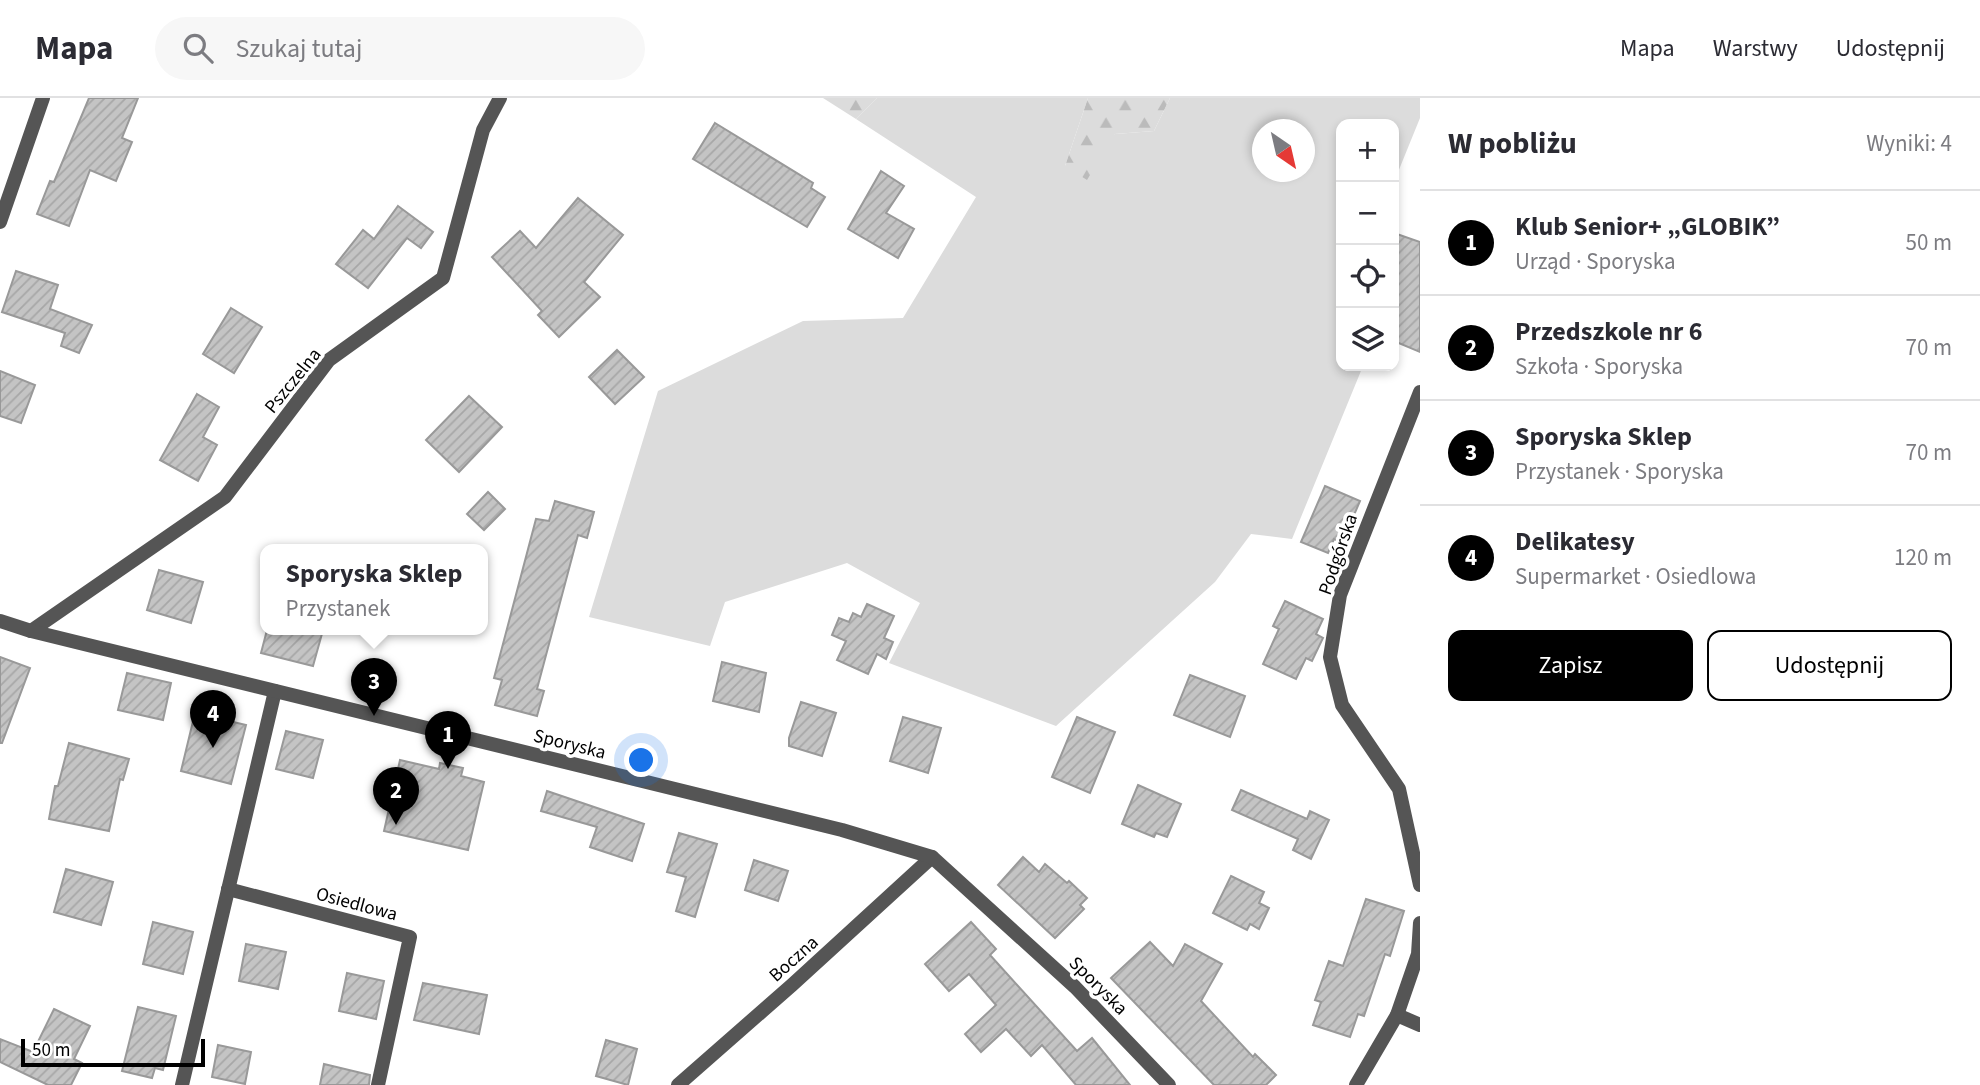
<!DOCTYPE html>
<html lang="pl">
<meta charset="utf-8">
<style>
body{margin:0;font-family:"Source Sans 3",sans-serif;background:#f7f7f7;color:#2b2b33}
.controls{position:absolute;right:21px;top:21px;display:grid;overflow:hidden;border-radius:14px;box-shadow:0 4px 10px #0003}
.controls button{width:63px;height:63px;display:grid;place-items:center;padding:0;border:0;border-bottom:2px solid #e1e1e2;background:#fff;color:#2b2b33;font:35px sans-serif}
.compass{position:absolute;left:1252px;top:21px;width:63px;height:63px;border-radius:50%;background:#fff;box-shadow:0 4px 10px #0003;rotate:146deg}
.scale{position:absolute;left:21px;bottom:18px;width:184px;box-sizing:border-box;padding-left:7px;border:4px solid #000;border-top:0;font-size:19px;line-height:24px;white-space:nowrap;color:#000;-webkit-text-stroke:5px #fff;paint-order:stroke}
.you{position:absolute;left:642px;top:663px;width:24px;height:24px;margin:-18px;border:5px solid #fff;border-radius:50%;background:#1a73e8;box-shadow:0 0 0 10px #1a73e833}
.badge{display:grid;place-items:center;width:46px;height:46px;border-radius:50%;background:#000;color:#fff;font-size:23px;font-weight:700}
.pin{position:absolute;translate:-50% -58px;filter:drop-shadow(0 2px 4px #0008)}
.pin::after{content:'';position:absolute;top:37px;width:24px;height:21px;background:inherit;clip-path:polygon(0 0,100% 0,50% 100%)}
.popup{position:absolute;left:260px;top:446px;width:228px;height:91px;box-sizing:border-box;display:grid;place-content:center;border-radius:14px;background:#fff;filter:drop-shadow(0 2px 5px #0005);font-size:23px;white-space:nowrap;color:#7c7c81}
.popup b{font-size:26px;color:#2b2b33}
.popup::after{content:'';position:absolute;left:50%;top:100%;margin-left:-14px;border:14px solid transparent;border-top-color:#fff}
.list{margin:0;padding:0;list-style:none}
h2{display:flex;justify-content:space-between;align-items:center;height:91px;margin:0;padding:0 28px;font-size:30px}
h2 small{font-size:23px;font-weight:400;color:#7c7c81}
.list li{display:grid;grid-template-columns:46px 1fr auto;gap:21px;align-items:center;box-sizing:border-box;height:105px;padding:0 28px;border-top:2px solid #e1e1e2}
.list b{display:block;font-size:26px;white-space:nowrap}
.list p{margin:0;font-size:23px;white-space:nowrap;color:#7c7c81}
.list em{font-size:23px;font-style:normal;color:#7c7c81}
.actions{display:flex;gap:14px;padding:21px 28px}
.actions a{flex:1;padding:16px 0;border:2px solid #000;border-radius:14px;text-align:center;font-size:24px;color:#000}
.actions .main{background:#000;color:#fff}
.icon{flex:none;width:38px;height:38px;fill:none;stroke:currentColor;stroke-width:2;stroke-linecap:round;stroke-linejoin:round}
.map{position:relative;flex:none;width:1420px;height:987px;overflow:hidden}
header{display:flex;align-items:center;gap:42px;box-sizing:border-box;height:98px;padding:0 35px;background:#fff;border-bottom:2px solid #e1e1e2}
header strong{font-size:33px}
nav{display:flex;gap:38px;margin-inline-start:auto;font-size:24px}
.search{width:490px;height:63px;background:#f7f7f7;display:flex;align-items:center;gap:18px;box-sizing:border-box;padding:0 24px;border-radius:38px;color:#7c7c81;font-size:26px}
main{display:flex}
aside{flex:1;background:#fff}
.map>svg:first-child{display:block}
</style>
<header>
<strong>Mapa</strong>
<div class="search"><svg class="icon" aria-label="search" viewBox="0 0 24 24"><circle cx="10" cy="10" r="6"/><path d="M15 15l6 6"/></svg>Szukaj tutaj</div>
<nav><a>Mapa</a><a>Warstwy</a><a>Udostępnij</a></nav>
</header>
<main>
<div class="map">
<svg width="1420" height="987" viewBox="0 0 1420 987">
<defs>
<pattern id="forest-firs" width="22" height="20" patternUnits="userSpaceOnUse" patternTransform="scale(1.75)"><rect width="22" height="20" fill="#dcdcdc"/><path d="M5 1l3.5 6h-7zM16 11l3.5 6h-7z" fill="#bbb"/></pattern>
<pattern id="building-hatch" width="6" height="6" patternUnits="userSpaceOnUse" patternTransform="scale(1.75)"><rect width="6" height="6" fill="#c4c4c4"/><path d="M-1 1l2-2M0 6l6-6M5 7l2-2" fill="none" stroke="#a7a7a7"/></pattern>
</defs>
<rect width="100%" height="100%" fill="#fff"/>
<path fill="#dcdcdc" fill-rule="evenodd" d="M877,0H1088L1065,68L1115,36L1154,33L1170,0H1420V20L1394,84V26H1341V268H1363L1292,441L1251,436L1215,484L1056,628L889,565L920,505L847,465L725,504L710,548L589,519L658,293L803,223L903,220L976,99L856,21ZM1262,32H1304V74H1262Z"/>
<g fill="url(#forest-firs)">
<polygon points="823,0 877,0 856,21"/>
<polygon points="1088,0 1170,0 1154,33 1115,36 1087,82 1065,68"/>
</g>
<g fill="url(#building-hatch)" stroke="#999" stroke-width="2">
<polygon points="89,0 138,0 122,40 132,44 116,83 90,72 69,128 37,116 50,83 54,84"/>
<polygon points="715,25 813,85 811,90 825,99 807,129 693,61"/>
<polygon points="881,73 904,88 886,115 914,131 898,160 848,131"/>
<polygon points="578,100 623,137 584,184 600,199 559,239 538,217 542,213 492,159 520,133 536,150"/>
<polygon points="398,108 433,134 421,150 407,140 368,190 336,166 363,132 374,141"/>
<polygon points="1394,135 1420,144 1420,254 1394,243"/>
<polygon points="16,173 58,187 50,211 92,227 79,255 61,248 65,235 2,214"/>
<polygon points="231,210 262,229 234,275 203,256"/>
<polygon points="617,252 644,279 615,306 589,279"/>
<polygon points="0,273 35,287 21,325 0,318"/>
<polygon points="197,296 219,309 203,339 217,347 198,383 160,362"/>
<polygon points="469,298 502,329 459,374 426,342"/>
<polygon points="1325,388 1360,403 1342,445 1334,441 1328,455 1301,444"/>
<polygon points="488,394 505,411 484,432 467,416"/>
<polygon points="555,403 594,414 587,440 578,437 537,591 544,593 537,618 495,607 502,582 494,580 536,421 549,423"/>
<polygon points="159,472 203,484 191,525 147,512"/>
<polygon points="1285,503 1323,521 1316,536 1323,540 1312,563 1306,560 1296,581 1263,566 1279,531 1273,528"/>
<polygon points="867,506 894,518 884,540 893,544 886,561 877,556 868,576 837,562 846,543 832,537 839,520 849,524 853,515 861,519"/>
<polygon points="267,532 323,532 313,568 261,555"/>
<polygon points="0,559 30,570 2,645 0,645"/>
<polygon points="722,564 766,575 759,614 713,603"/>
<polygon points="127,575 171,585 163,622 118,612"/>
<polygon points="1190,577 1245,598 1230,639 1174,617"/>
<polygon points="801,604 836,615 822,658 789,648 789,640"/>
<polygon points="195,615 246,627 231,686 181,673"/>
<polygon points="903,619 941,630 928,675 890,663"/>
<polygon points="1077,619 1115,634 1090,695 1052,679"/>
<polygon points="286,633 323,642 313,680 276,671"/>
<polygon points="69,645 129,661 123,682 120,681 109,733 49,721 55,688 58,688"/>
<polygon points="400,662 439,671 440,665 463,670 461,678 484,684 468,752 384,733"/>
<polygon points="1138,687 1181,706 1167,739 1156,735 1154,739 1122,726"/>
<polygon points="1241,692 1307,721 1310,713 1329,722 1311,761 1293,752 1298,741 1232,712"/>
<polygon points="547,693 644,726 632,763 590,749 597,729 541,713"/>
<polygon points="679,735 717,746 695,819 676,813 686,779 667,774"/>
<polygon points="1023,759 1039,774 1045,766 1067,785 1069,783 1087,800 1080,807 1084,811 1055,840 998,787"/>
<polygon points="754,762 788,773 778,803 745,792"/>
<polygon points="66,771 113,784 101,827 54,814"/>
<polygon points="1231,778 1264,794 1259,805 1269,810 1259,831 1250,826 1247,832 1213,815"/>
<polygon points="1366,801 1404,813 1390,858 1385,856 1364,918 1358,916 1350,939 1313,927 1321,904 1315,902 1329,863 1343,868"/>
<polygon points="153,824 193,834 183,876 143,866"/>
<polygon points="971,824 996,851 990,857 1077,953 1092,940 1130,987 1076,987 1042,947 1031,958 1006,931 981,954 965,936 996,907 969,876 949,893 925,866"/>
<polygon points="1150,844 1173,868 1185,846 1222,866 1201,903 1253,959 1255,956 1276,977 1266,987 1214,987 1111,880"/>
<polygon points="246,846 286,854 278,891 239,883"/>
<polygon points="347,875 384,883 376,921 339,913"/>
<polygon points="423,885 487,897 479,936 414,922"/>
<polygon points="138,909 176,918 163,972 155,970 152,980 122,973"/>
<polygon points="54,911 90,928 74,961 82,965 71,987 48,987 0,964 0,941 33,954"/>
<polygon points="606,942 637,951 628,987 596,978"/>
<polygon points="218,947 251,954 245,986 212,979"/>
<polygon points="324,966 370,977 369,987 320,987"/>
</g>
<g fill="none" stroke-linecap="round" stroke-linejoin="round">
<g stroke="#555" stroke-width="14">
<polyline points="0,124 43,0"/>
<polyline points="1420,294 1340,497 1330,559 1342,607 1399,691 1420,787"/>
<polyline points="31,533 225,399 329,262 443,180 483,32 500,0"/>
<polyline points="228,791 410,839 378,987"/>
<polyline points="1397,917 1420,927"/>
<polyline points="182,987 275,593"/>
<polyline points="678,987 792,887 932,759"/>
<polyline points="1356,987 1397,917 1418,856 1420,825"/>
</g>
<polyline stroke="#555" stroke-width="14" points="0,523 31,533 842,732 932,759 1075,889 1169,987"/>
</g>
<g text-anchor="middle" stroke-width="7" stroke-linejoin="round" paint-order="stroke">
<g font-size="19" fill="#000" stroke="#fff">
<text transform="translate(292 282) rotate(-51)" y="7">Pszczelna</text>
<text transform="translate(1337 456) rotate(-71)" y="7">Podgórska</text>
<text transform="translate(570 645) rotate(14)" y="7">Sporyska</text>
<text transform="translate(357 805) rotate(15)" y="7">Osiedlowa</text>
<text transform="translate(793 860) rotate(-42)" y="7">Boczna</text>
<text transform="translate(1099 887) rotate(45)" y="7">Sporyska</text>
</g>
</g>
</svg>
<div class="controls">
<button>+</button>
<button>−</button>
<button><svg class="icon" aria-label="locate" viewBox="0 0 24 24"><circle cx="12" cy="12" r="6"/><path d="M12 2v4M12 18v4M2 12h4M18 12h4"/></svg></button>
<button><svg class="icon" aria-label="layers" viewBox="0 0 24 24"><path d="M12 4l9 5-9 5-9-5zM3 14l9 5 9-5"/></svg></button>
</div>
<svg class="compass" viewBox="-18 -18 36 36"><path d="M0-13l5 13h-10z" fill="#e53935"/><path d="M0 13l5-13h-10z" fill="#7c7c81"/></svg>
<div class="scale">50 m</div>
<div class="you"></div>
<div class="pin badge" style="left:448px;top:671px">1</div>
<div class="pin badge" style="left:396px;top:727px">2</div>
<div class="pin badge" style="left:374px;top:618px">3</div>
<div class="popup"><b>Sporyska Sklep</b>Przystanek</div>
<div class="pin badge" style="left:213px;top:650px">4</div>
</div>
<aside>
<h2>W pobliżu<small>Wyniki: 4</small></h2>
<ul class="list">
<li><span class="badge">1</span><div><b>Klub Senior+ „GLOBIK”</b><p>Urząd · Sporyska</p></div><em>50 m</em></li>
<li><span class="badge">2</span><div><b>Przedszkole nr 6</b><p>Szkoła · Sporyska</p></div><em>70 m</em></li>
<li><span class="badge">3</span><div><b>Sporyska Sklep</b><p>Przystanek · Sporyska</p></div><em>70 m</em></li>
<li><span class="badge">4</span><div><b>Delikatesy</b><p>Supermarket · Osiedlowa</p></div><em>120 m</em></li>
</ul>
<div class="actions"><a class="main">Zapisz</a><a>Udostępnij</a></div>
</aside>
</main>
